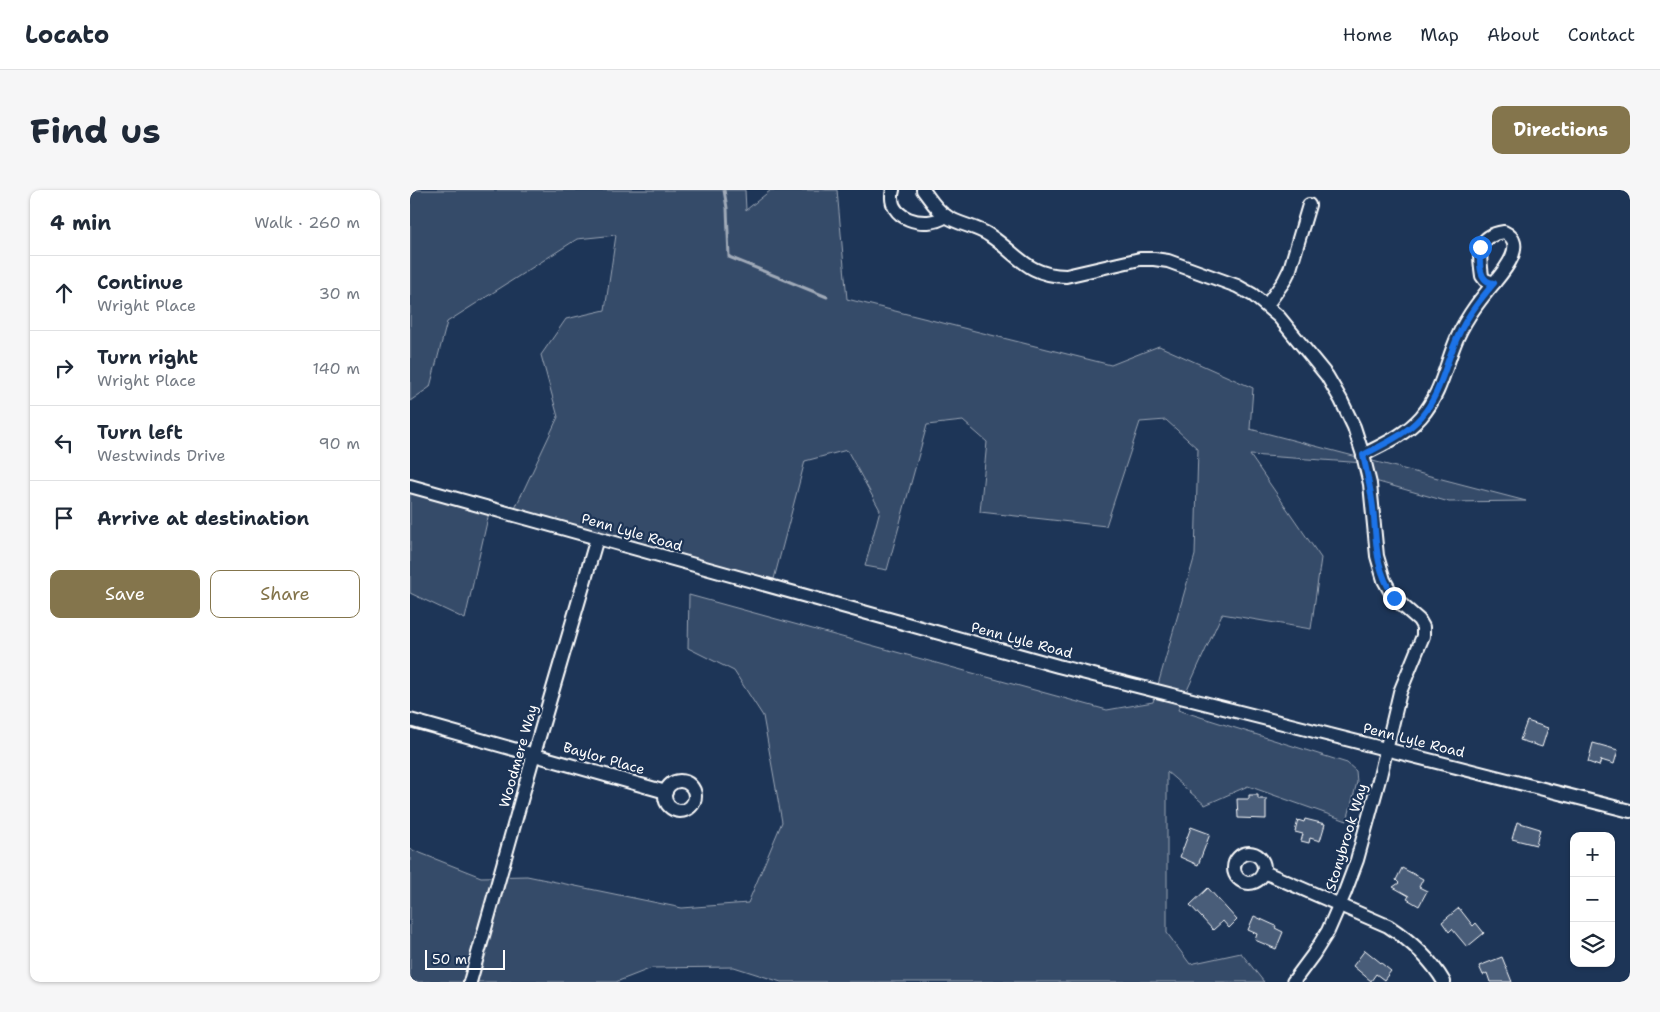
<!DOCTYPE html>
<meta charset="utf-8">
<style>
body{margin:0;font-family:"Shantell Sans",sans-serif;background:#f6f6f7;color:#1f2937}
.controls{position:absolute;right:15px;bottom:15px;display:grid;overflow:hidden;border-radius:10px;box-shadow:0 1px 4px #0004}
.controls button{width:45px;height:45px;display:grid;place-items:center;padding:0;border:0;border-bottom:1px solid #e0e1e3;background:#fff;color:#1f2937;font:25px sans-serif}
.scale{position:absolute;left:15px;bottom:12px;width:80px;box-sizing:border-box;padding-left:5px;border:2px solid #fff;border-top:0;font-size:14px;line-height:18px;white-space:nowrap;color:#fff;-webkit-text-stroke:4px #1d3557;paint-order:stroke}
.stop{position:absolute;width:15px;height:15px;margin:-11px;border:4px solid #1a73e8;border-radius:50%;background:#fff}
.stop.end{background:#1a73e8;border-color:#fff;box-shadow:0 1px 5px #0008}
.list{margin:0;padding:0;list-style:none}
h2{display:flex;justify-content:space-between;align-items:center;height:65px;margin:0;padding:0 20px;font-size:21px}
h2 small{font-size:16px;font-weight:400;color:#747a83}
.list li{display:grid;grid-template-columns:32px 1fr auto;gap:15px;align-items:center;box-sizing:border-box;height:75px;padding:0 20px;border-top:1px solid #e0e1e3}
.list b{display:block;font-size:19px;white-space:nowrap}
.list p{margin:0;font-size:16px;white-space:nowrap;color:#747a83}
.list em{font-size:16px;font-style:normal;color:#747a83}
.actions{display:flex;gap:10px;padding:15px 20px}
.actions a{flex:1;padding:11px 0;border:1px solid #84754c;border-radius:10px;text-align:center;font-size:18px;color:#84754c}
.actions .main{background:#84754c;color:#fff}
.icon{flex:none;width:28px;height:28px;fill:none;stroke:currentColor;stroke-width:2;stroke-linecap:round;stroke-linejoin:round}
.map{position:relative;flex:none;width:1220px;height:792px;overflow:hidden;border-radius:10px}
header{display:flex;align-items:center;gap:30px;box-sizing:border-box;height:70px;padding:0 25px;background:#fff;border-bottom:1px solid #e0e1e3}
header strong{font-size:24px}
nav{display:flex;gap:28px;margin-inline-start:auto;font-size:18px}
.intro{display:flex;align-items:center;justify-content:space-between;box-sizing:border-box;height:120px;padding:0 30px}
h1{margin:0;font-size:35px}
.button{padding:12px 22px;border-radius:10px;background:#84754c;color:#fff;font-size:18px;font-weight:700}
main{display:flex;gap:30px;padding:0 30px}
aside{flex:1;background:#fff;border-radius:10px;box-shadow:0 1px 4px #0004}
.map>svg:first-child{display:block}
</style>
<header>
<strong>Locato</strong>
<nav><a>Home</a><a>Map</a><a>About</a><a>Contact</a></nav>
</header>
<div class="intro"><h1>Find us</h1><a class="button">Directions</a></div>
<main>
<aside>
<h2>4 min<small>Walk · 260 m</small></h2>
<ul class="list">
<li><svg class="icon" aria-label="ahead" viewBox="0 0 24 24"><path d="M12 20V5M6 11l6-6 6 6"/></svg><div><b>Continue</b><p>Wright Place</p></div><em>30 m</em></li>
<li><svg class="icon" aria-label="right" viewBox="0 0 24 24"><path d="M7 20v-9h11M14 6l5 5-5 5"/></svg><div><b>Turn right</b><p>Wright Place</p></div><em>140 m</em></li>
<li><svg class="icon" aria-label="left" viewBox="0 0 24 24"><path d="M17 20v-9H6M10 6l-5 5 5 5"/></svg><div><b>Turn left</b><p>Westwinds Drive</p></div><em>90 m</em></li>
<li><svg class="icon" aria-label="arrive" viewBox="0 0 24 24"><path d="M6 21V4h12l-3 4 3 4H6"/></svg><div><b>Arrive at destination</b></div></li>
</ul>
<div class="actions"><a class="main">Save</a><a>Share</a></div>
</aside>
<div class="map">
<svg width="1220" height="792" viewBox="0 0 1220 792">
<rect width="100%" height="100%" fill="#1d3557"/>
<filter id="ink" filterUnits="userSpaceOnUse"><feTurbulence type="fractalNoise" baseFrequency=".02" numOctaves="2"/><feDisplacementMap in="SourceGraphic" scale="10" xChannelSelector="R" yChannelSelector="G"/><feConvolveMatrix kernelMatrix="1 2 1 2 8 2 1 2 1" color-interpolation-filters="sRGB"/></filter>
<g filter="url(#ink)">
<g fill="#364b69" stroke="#9aa5b4">
<polygon points="0,0 335,0 336,20 361,0 427,0 437,109 701,175 749,156 843,198 840,239 1116,311 1039,312 958,289 955,273 840,265 911,368 901,439 812,424 768,520 937,573 946,581 947,592 937,631 838,596 795,615 757,582 757,743 780,774 831,763 854,792 371,792 324,777 242,778 206,792 0,792 0,659 71,687 117,686 272,718 338,713 372,632 353,526 324,481 278,458 279,405 697,520 743,512 785,365 788,259 756,230 730,232 696,336 570,322 577,252 553,231 517,235 477,380 455,376 470,320 437,260 395,271 364,389 100,329 148,227 131,165 156,129 195,120 206,45 167,49 37,132 20,197 0,211"/>
<polygon points="0,299 79,323 55,429 0,403"/>
</g>
<g fill="none" stroke-linecap="round" stroke-linejoin="round">
<polyline stroke="#a0aab8" stroke-width="3" points="314,0 317,18 319,67 417,107"/>
</g>
<g fill="#4a5d79" stroke="#fff">
<polygon points="1117,531 1138,538 1132,557 1110,550"/>
<polygon points="1183,553 1208,560 1204,574 1191,570 1189,576 1178,572"/>
<polygon points="839,605 848,605 848,609 856,609 856,629 828,628 827,609 839,609"/>
<polygon points="895,629 915,634 910,651 900,648 899,653 891,651 893,644 885,642 888,630 894,632"/>
<polygon points="1107,632 1130,639 1126,655 1102,649"/>
<polygon points="781,637 800,644 788,675 770,667"/>
<polygon points="992,678 1013,689 1009,697 1017,701 1009,716 997,709 999,706 983,697 989,693 986,690"/>
<polygon points="798,698 827,730 819,738 813,731 803,740 780,715"/>
<polygon points="1049,718 1063,736 1066,733 1074,743 1057,757 1042,739 1039,742 1032,732"/>
<polygon points="844,726 866,736 865,738 873,742 866,759 845,750 847,744 838,740"/>
<polygon points="955,760 981,781 974,790 966,784 961,791 943,776"/>
<polygon points="1092,767 1102,792 1080,792 1077,783 1073,785 1069,776"/>
</g>
<g fill="none" stroke-linecap="round" stroke-linejoin="round">
<defs>
<g id="minor">
<path d="M483,0C475,29 516,40 536,26"/>
<path d="M513,0C520,9 526,20 536,26C549,35 566,36 579,45C608,64 617,86 656,86L730,69H744L758,71L827,96L843,105L869,127L917,186L931,210L944,237L953,265L960,294L967,366L974,390L984,408L1009,430L1013,437V446L990,502L970,586L947,670L935,702L918,741L903,765L883,792"/>
<path d="M1094,42C1118,53 1094,81 1084,93L1075,90L1072,86C1069,63 1066,46 1094,42Z"/>
<polyline points="857,115 874,91 880,79 899,15"/>
<path d="M953,265C974,254 995,245 1011,227C1029,206 1034,182 1043,158C1052,133 1067,113 1084,93"/>
<polyline points="0,296 648,476 1220,621"/>
<polyline points="0,530 256,602"/>
<circle cx="270" cy="606" r="15"/>
<circle cx="839" cy="678" r="15"/>
<path d="M854,682L978,736C1001,751 1020,768 1034,792"/>
<polyline points="60,792 124,564 187,348"/>
</g>
</defs>
<use href="#minor" stroke="#fff" stroke-width="16"/>
<use href="#minor" stroke="#1d3557" stroke-width="12"/>
</g>
</g>
<g fill="none" stroke-linecap="round" stroke-linejoin="round" filter="url(#ink)">
<path stroke="#1a73e8" stroke-width="6" d="M984,408C964,374 967,355 963,318C961,300 957,283 953,265C974,254 995,245 1011,227C1029,206 1033,182 1043,158C1052,133 1067,113 1084,93C1067,92 1070,70 1070,57"/>
</g>
<g text-anchor="middle" stroke-width="4.5" stroke-linejoin="round" paint-order="stroke">
<g font-size="14" fill="#fff" stroke="#1d3557">
<text transform="translate(222 342) rotate(16)" y="5">Penn Lyle Road</text>
<text transform="translate(612 450) rotate(15)" y="5">Penn Lyle Road</text>
<text transform="translate(1004 550) rotate(14)" y="5">Penn Lyle Road</text>
<text transform="translate(108 566) rotate(-74)" y="5">Woodmere Way</text>
<text transform="translate(194 568) rotate(16)" y="5">Baylor Place</text>
<text transform="translate(936 647) rotate(-73)" y="5">Stonybrook Way</text>
</g>
</g>
</svg>
<div class="controls">
<button>+</button>
<button>−</button>
<button><svg class="icon" aria-label="layers" viewBox="0 0 24 24"><path d="M12 4l9 5-9 5-9-5zM3 14l9 5 9-5"/></svg></button>
</div>
<div class="scale">50 m</div>
<div class="stop" style="left:1070px;top:57px"></div>
<div class="stop end" style="left:984px;top:408px"></div>
</div>
</main>
